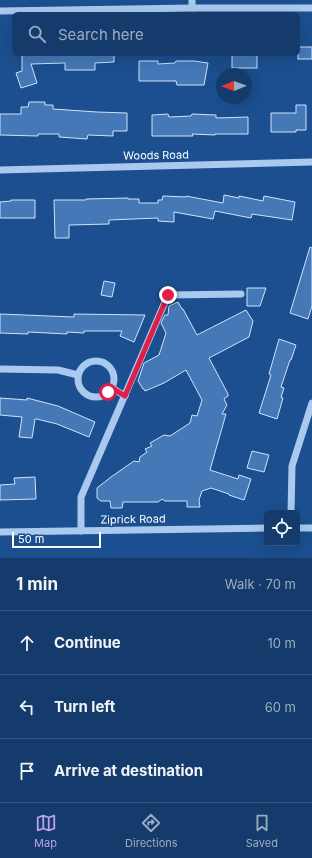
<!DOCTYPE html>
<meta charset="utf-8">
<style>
body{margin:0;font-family:Inter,sans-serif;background:#1d4271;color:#f1f3f6}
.controls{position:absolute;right:12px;bottom:12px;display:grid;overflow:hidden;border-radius:6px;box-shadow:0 4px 16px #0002}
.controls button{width:36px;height:36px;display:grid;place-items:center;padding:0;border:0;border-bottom:1px solid #33557e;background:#143b6b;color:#f1f3f6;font:20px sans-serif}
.compass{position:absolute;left:216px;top:68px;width:36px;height:36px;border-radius:50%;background:#143b6b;box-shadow:0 4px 16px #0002;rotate:269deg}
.scale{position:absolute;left:12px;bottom:10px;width:89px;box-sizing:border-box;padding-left:4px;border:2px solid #fff;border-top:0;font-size:11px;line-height:14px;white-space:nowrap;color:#fff;-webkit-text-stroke:3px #1b4f8f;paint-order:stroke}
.stop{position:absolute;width:12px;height:12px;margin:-9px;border:3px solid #e11d48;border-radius:50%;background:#fff}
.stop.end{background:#e11d48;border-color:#fff;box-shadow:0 1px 4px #0008}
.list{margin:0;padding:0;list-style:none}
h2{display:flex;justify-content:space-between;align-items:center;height:52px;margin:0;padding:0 16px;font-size:17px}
h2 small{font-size:13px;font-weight:400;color:#9dadc1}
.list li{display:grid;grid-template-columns:26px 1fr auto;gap:12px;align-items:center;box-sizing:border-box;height:64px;padding:0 16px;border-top:1px solid #33557e}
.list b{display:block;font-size:15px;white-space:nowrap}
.list em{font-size:13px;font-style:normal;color:#9dadc1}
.icon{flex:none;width:22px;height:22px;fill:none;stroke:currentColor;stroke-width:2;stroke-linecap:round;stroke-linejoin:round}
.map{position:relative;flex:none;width:312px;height:558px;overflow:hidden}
.search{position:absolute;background:#143b6b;box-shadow:0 4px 16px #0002;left:12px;right:12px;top:12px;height:44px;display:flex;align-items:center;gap:10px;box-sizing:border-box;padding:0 14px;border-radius:6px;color:#9dadc1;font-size:15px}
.sheet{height:244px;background:#143b6b}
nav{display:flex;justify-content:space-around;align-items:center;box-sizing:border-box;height:56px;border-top:1px solid #33557e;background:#143b6b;font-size:11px;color:#9dadc1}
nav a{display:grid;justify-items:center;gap:2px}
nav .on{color:#bca0f2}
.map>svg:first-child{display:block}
</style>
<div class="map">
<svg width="312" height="558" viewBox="0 0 312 558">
<rect width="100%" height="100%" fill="#1b4f8f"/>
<g fill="#4478b7" stroke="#cfe3fa">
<rect x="298" y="47" width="14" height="12"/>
<polygon points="22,54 114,54 114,62 95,63 95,70 65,70 65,63 31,64 37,83 21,88 16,73 22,71"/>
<rect x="232" y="54" width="25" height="14"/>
<polygon points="139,61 158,61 158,64 175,63 176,61 194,61 208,63 204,85 177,85 176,81 139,81"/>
<polygon points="29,102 45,102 45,105 53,105 53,109 97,112 127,113 127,131 113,131 113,136 88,135 87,139 59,137 59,134 38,134 38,136 0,135 0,114 21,114 21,107 28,107"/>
<polygon points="296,105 306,105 306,130 296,130 296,132 271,132 271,113 296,113"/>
<polygon points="168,114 169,117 191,116 192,114 216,115 216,118 248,117 248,134 215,134 215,135 192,134 193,136 152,136 152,115"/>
<polygon points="224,195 239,198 239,196 263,201 264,196 295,202 292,220 252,214 251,218 215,211 213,219 174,212 174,222 158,221 158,218 109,220 109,224 69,225 69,238 55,238 54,200 86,200 86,199 128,198 128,199 139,199 139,203 158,203 158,200 162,200 163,196 186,197 186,196 223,203"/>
<polygon points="11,200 35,200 35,218 0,218 0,202 11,201"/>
<polygon points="310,247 312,248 312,306 308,319 290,313"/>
<polygon points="104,281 115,283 112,297 101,295"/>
<polygon points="247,288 266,288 260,306 247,306"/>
<polygon points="178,302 182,309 183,309 197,335 246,310 253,321 249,337 209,358 228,394 228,396 224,399 227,405 222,414 226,414 210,470 238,479 239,475 251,479 244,500 229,495 229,494 211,488 202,491 199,500 200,507 187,507 187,501 165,501 162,499 158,502 123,502 122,508 111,508 110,501 101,501 97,498 97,488 111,477 134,461 139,462 140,457 147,452 145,449 152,446 150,443 164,435 170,436 190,423 192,415 197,416 202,400 186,370 164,383 145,391 144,389 143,389 138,381 144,363 159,355 166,333 161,323 165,315 168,315 169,306"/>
<polygon points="0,314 74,317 74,314 145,315 134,342 120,336 122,331 84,331 84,333 67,332 67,334 28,332 28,334 0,333"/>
<polygon points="279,339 296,345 291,360 290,360 281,387 284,388 281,397 283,398 277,419 259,413 271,375 269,374"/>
<polygon points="0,398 27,400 27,398 58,406 95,422 89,437 57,424 37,419 35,419 32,438 19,437 22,417 0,415"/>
<polygon points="252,451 269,455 264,472 247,468"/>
<polygon points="35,477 36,499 0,500 0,485 15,484 14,478"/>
</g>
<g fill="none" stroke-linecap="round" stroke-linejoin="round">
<g stroke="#a9c9ee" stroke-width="7">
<polyline points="192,0 192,8"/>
<polyline points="0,11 192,8 312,8"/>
<polyline points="0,170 312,162"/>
<circle cx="96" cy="379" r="18"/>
<polyline points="0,369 58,370 78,375"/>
<polyline points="112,388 125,396"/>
<polyline points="291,513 292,466 312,403"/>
<polyline points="297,528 312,528"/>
<polyline points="81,531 81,497 168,295 241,294"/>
<polyline points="0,532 267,528"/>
</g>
</g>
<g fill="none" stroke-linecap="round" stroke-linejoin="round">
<polyline stroke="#e11d48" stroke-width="5" points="108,392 112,388 125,396 168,295"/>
</g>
<g text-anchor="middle" stroke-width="3" stroke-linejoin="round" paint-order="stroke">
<g font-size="11" fill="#fff" stroke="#1b4f8f">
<text transform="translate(156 155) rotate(-1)" y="4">Woods Road</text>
<text transform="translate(133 519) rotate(-1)" y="4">Ziprick Road</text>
</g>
</g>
</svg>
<div class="controls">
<button><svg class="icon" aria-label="locate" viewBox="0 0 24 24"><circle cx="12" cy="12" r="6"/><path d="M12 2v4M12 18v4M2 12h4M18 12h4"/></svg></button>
</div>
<svg class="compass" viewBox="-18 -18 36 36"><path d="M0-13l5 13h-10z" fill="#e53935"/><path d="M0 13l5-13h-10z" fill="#9dadc1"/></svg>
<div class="scale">50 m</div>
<div class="stop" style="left:108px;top:392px"></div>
<div class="stop end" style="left:168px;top:295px"></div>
<div class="search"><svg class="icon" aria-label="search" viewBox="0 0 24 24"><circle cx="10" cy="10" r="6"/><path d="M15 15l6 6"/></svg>Search here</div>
</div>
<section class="sheet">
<h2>1 min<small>Walk · 70 m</small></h2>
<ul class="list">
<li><svg class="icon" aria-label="ahead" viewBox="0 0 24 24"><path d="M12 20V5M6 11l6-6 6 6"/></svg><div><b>Continue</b></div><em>10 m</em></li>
<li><svg class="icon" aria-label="left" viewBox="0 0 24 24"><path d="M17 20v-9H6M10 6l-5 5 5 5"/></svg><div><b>Turn left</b></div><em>60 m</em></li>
<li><svg class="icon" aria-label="arrive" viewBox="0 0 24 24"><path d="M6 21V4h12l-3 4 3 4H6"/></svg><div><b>Arrive at destination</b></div></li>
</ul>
</section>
<nav>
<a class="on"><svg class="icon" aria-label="map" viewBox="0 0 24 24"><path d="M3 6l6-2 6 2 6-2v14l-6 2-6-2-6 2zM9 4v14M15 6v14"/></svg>Map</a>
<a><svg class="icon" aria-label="directions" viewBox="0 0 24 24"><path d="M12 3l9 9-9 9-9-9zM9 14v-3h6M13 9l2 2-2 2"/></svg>Directions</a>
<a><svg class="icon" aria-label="saved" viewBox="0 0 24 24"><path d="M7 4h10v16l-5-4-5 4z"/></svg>Saved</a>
</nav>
